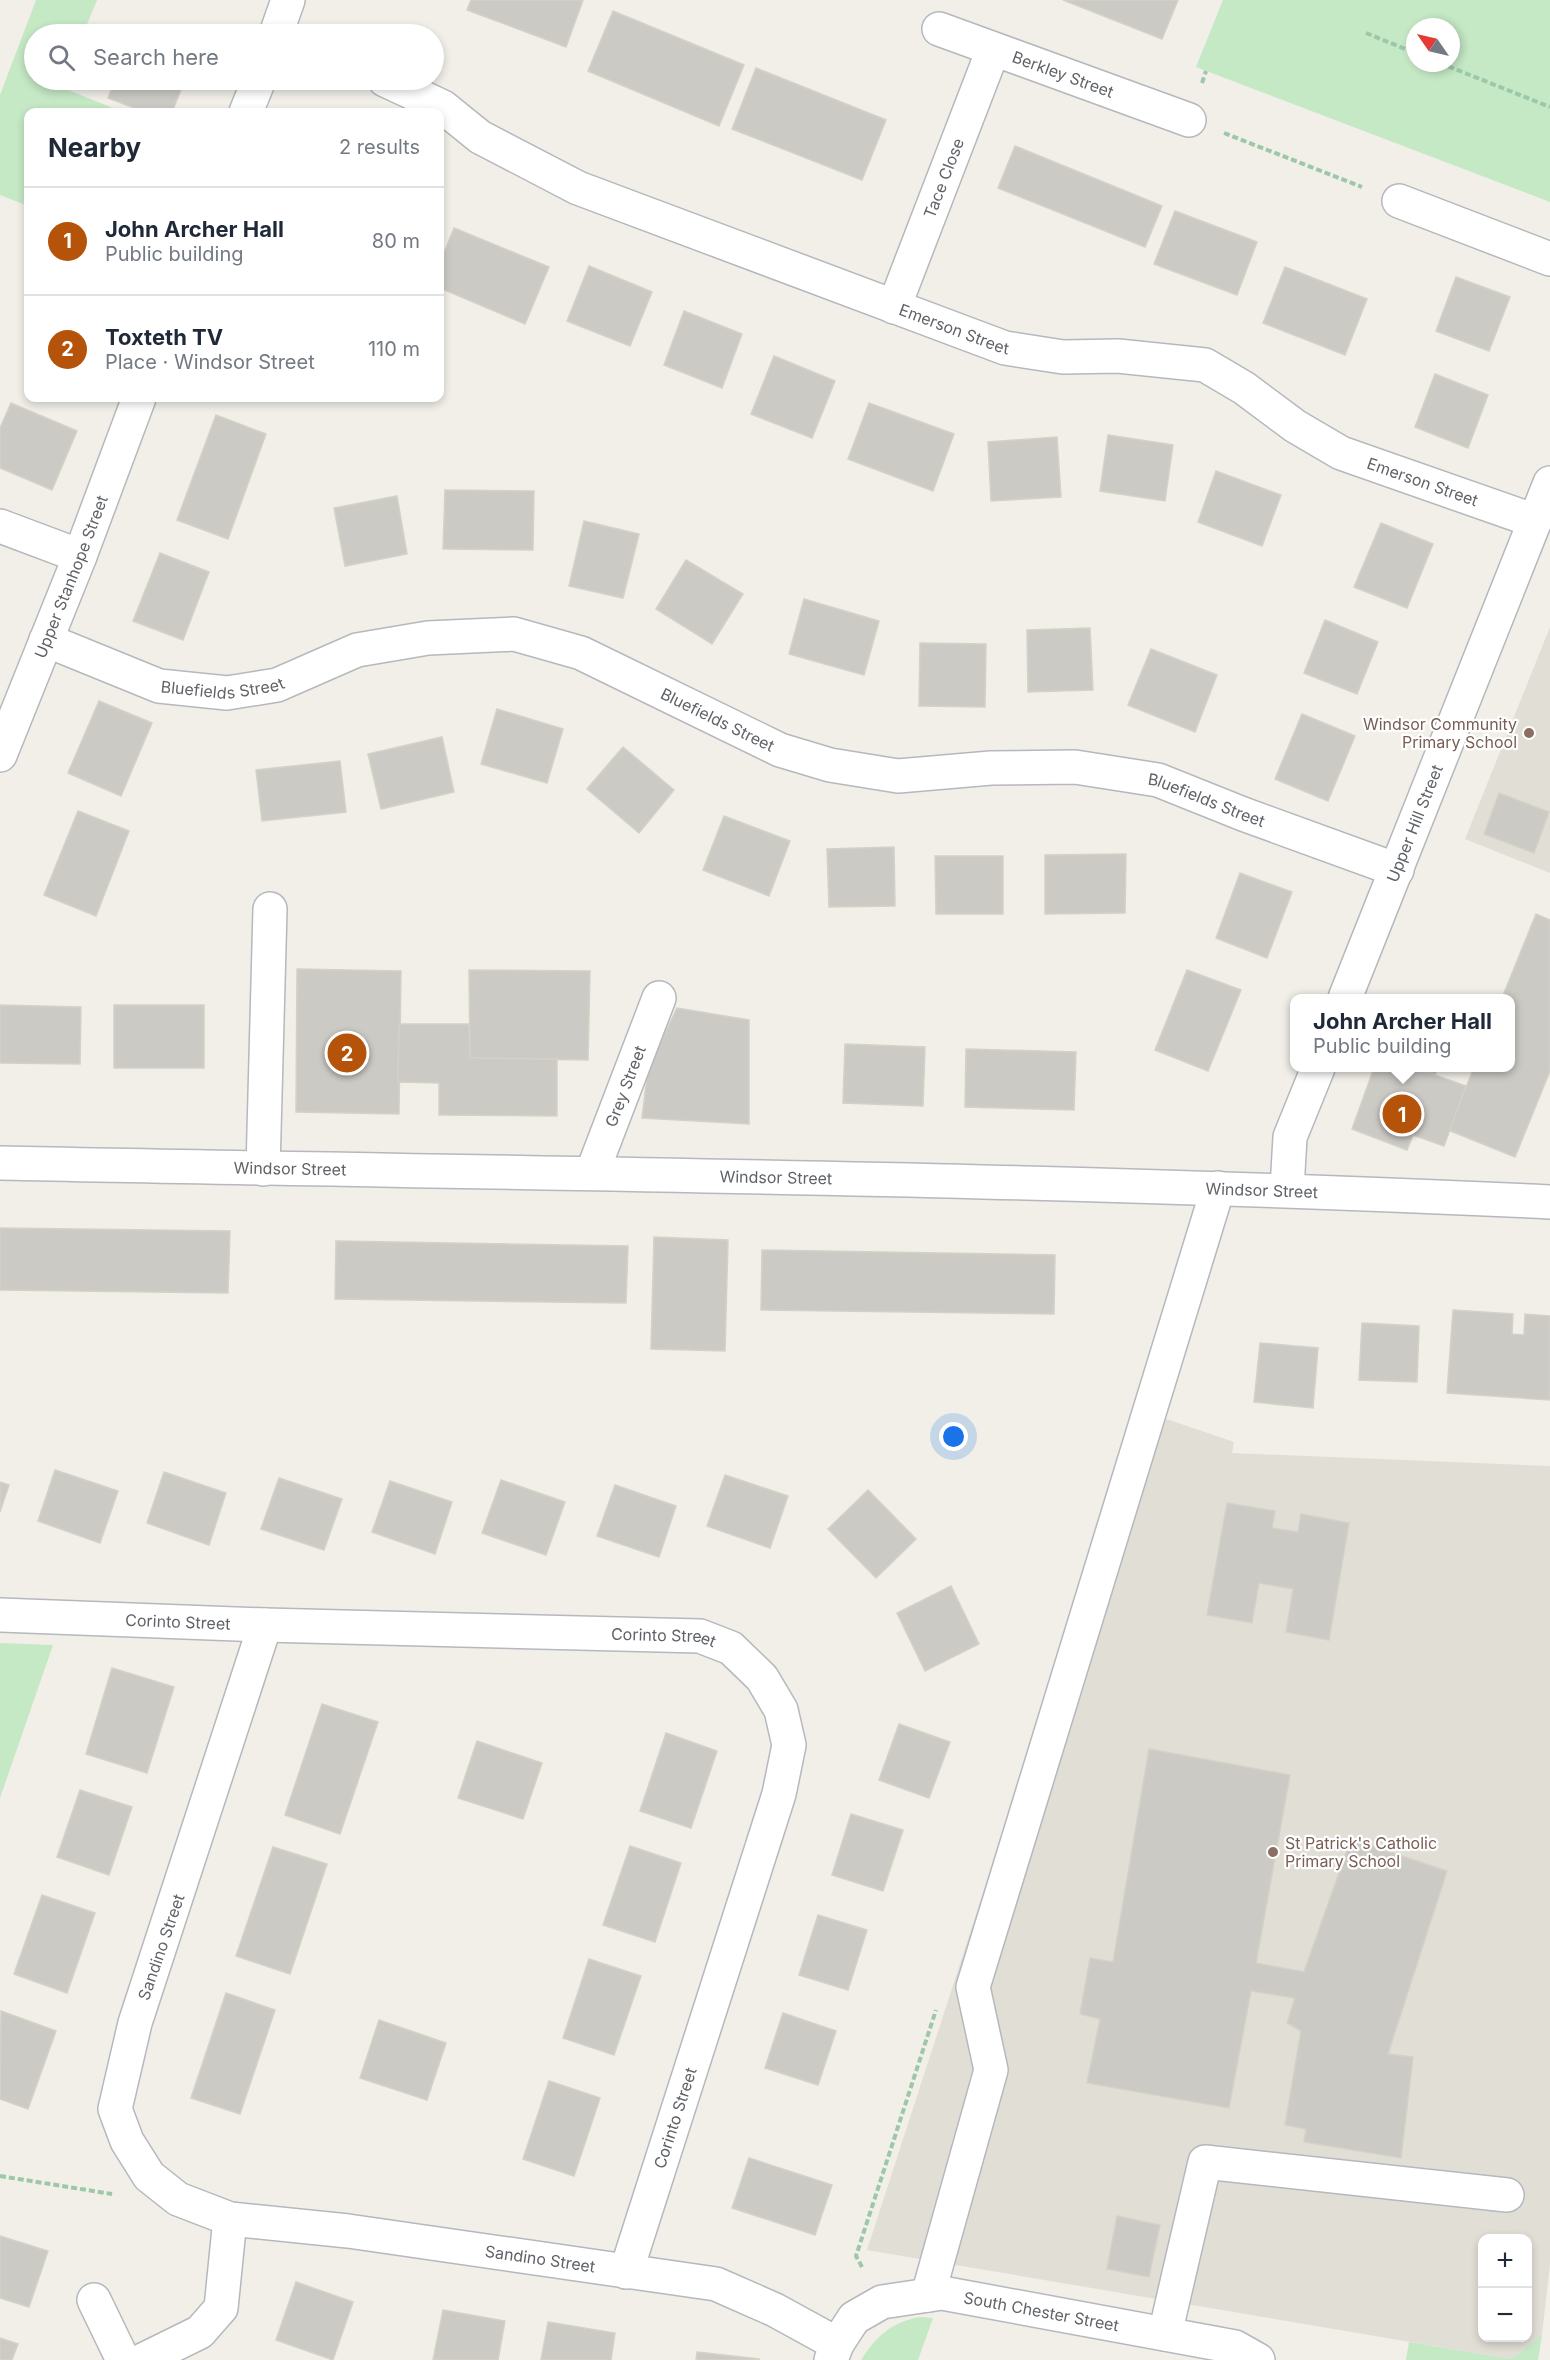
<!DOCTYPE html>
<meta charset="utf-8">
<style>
body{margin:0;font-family:Inter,sans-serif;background:#f2f2f3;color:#1f2937}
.controls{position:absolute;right:18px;bottom:18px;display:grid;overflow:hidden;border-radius:12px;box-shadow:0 3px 9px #0003}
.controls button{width:54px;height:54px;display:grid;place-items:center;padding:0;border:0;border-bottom:2px solid #e0e1e3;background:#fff;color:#1f2937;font:30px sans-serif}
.compass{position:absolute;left:1406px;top:18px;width:54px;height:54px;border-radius:50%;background:#fff;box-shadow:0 3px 9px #0003;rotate:304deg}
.you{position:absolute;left:954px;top:1437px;width:21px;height:21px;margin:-15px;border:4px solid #fff;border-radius:50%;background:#1a73e8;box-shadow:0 0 0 9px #1a73e833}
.badge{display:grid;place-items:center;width:39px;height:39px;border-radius:50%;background:#b45309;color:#fff;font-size:20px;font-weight:700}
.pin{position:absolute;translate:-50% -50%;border:3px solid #fff;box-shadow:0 2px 6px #0006}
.popup{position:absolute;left:1290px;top:994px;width:225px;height:78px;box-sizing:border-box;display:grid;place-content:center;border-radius:12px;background:#fff;filter:drop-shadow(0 2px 4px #0005);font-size:20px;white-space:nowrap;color:#747a83}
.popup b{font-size:22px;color:#1f2937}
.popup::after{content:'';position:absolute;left:50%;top:100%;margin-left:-12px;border:12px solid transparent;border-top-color:#fff}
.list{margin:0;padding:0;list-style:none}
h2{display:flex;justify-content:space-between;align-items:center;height:78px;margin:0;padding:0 24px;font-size:26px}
h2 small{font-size:20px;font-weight:400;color:#747a83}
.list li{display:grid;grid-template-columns:39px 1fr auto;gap:18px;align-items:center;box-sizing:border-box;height:108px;padding:0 24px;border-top:2px solid #e0e1e3}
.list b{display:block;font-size:22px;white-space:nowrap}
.list p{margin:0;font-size:20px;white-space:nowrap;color:#747a83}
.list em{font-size:20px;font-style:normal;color:#747a83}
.icon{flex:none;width:33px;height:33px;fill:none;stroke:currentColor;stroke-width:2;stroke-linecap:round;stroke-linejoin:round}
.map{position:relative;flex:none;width:1550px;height:2360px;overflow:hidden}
.search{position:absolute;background:#fff;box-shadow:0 3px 9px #0003;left:24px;top:24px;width:420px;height:66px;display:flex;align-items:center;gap:15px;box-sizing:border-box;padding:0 21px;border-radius:33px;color:#747a83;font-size:22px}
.panel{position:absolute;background:#fff;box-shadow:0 3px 9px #0003;left:24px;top:108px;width:420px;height:294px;border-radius:12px}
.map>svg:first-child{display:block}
</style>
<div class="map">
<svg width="1550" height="2360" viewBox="0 0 1550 2360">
<rect width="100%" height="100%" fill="#f1efe8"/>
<g fill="#e1ded6" fill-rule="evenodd">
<polygon points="1550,627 1550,873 1465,839"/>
<path d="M1140,1410L1234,1442L1232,1453L1550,1466V2264L1542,2335L1511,2359L867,2250ZM1482,2238H1528V2338H1482Z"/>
</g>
<g fill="#c5e8c5" fill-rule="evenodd">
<polygon points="36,0 97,0 83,34 34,34 34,80 66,80 63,88 123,112 28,112 28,206 0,195 0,95"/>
<path d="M1223,0H1550V202L1196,67ZM1415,27H1451V63H1415Z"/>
<polygon points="0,1643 53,1645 0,1798"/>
<path d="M920,2317L933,2318L918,2360H861C876,2336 892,2322 920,2317Z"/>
<polygon points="1542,2335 1538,2360 1406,2360 1409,2342 1511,2359"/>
</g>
<g fill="#cccac5" stroke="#d6d1c6" stroke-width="1.5">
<polygon points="471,0 583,0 566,47 467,10"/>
<polygon points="1063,0 1178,0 1162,39"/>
<polygon points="613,11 744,65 719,126 588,71"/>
<polygon points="756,68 886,120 862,180 732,129"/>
<polygon points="115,80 148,80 154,82 155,80 185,80 172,112 145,112 108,98"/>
<polygon points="1015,146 1162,206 1145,247 998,188"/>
<polygon points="1175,211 1257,242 1237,295 1154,264"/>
<polygon points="454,228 549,267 525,324 440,288 440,263"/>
<polygon points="589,266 652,292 630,346 567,321"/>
<polygon points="1285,267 1367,299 1345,355 1263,323"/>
<polygon points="1456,277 1510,297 1489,351 1436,331"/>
<polygon points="684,311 742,334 722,388 664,365"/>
<polygon points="774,356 835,381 812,438 751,414"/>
<polygon points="1435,374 1488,395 1468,448 1415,427"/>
<polygon points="11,403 77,431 52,490 0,468 0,428"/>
<polygon points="869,403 954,434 933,491 848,459"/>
<polygon points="216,415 266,434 228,539 177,520"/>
<polygon points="1108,435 1173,445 1165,501 1100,491"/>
<polygon points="1057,437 1061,497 991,501 988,442"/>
<polygon points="1216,471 1281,495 1262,546 1198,522"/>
<polygon points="445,490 534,491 533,550 443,549"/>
<polygon points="397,496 407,554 345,566 334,508"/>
<polygon points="584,521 639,534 623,598 569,586"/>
<polygon points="1381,523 1433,544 1407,608 1354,587"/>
<polygon points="160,553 209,572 183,640 133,621"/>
<polygon points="686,560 743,594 712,644 656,609"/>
<polygon points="804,599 879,621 864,675 789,654"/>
<polygon points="1325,620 1378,642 1357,694 1304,673"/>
<polygon points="1090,628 1093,690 1028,692 1027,630"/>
<polygon points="920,643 986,644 985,707 919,706"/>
<polygon points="1151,649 1217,675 1195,732 1128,705"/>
<polygon points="99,701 152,723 121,796 68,773"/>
<polygon points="497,709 563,729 547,783 481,764"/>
<polygon points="1302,714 1355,736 1328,801 1275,779"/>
<polygon points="442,737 454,792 381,809 368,754"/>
<polygon points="623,747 674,790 639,833 587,789"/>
<polygon points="340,761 346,812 262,821 256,770"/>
<polygon points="1499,793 1549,812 1534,853 1484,834"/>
<polygon points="78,811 129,831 96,916 44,895"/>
<polygon points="724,816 790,841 769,896 703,870"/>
<polygon points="894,847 895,906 829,907 827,849"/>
<polygon points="1126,854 1125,913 1045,914 1045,855"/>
<polygon points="935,856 1003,856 1003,914 936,914"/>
<polygon points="1240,873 1292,892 1267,958 1216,938"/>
<polygon points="1536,914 1550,920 1550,1071 1515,1157 1448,1130 1474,1068 1510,1068 1510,998 1502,998"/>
<polygon points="297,969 401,971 399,1114 296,1112"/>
<polygon points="469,970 590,971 588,1060 470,1058"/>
<polygon points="1187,970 1241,990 1208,1071 1155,1050"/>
<polygon points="0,1005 81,1007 80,1064 0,1063"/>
<rect x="114" y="1005" width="90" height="63"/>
<polygon points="677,1008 749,1020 749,1124 642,1118 648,1069"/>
<polygon points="399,1024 469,1024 470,1058 557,1059 557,1116 439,1115 439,1083 398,1082"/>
<polygon points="845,1044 925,1047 923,1106 843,1103"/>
<polygon points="966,1049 1076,1052 1074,1110 965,1107"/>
<polygon points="1374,1068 1415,1068 1466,1086 1444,1146 1413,1135 1407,1150 1352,1129"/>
<polygon points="1415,1068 1438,1068 1435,1075"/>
<polygon points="0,1228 230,1231 228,1293 0,1290"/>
<polygon points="654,1237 728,1240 725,1351 651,1349"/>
<polygon points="336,1241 628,1246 626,1303 335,1299"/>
<polygon points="762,1250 1055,1255 1054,1314 761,1310"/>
<polygon points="1453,1310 1513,1314 1512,1334 1524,1335 1525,1314 1550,1316 1550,1400 1447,1393"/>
<polygon points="1362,1323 1419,1326 1417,1382 1359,1380"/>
<polygon points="1260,1343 1318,1348 1313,1408 1254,1402"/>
<polygon points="55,1470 118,1491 100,1543 38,1521"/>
<polygon points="164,1472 226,1493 209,1545 147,1523"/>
<polygon points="725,1475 788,1496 770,1548 707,1526"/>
<polygon points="279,1478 342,1499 324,1550 261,1529"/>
<polygon points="501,1480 565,1502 546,1555 482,1533"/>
<polygon points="390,1481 452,1502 435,1554 372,1532"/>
<polygon points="0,1482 9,1485 0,1512"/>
<polygon points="615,1485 676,1506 659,1557 597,1536"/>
<polygon points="868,1490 916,1539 876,1578 828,1529"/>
<polygon points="1227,1503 1275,1511 1272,1528 1298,1532 1301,1514 1349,1523 1329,1640 1286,1632 1293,1589 1259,1583 1252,1623 1207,1615"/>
<polygon points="951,1586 979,1644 925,1671 897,1613"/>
<polygon points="112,1668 174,1687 147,1773 86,1754"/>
<polygon points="322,1704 378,1722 340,1834 285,1815"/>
<polygon points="899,1724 950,1742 929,1798 879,1780"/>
<polygon points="666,1733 717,1751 691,1828 640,1811"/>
<polygon points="477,1741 542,1763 523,1819 458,1798"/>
<polygon points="1149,1749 1290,1775 1256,1963 1304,1972 1351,1839 1447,1871 1388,2054 1413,2057 1401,2158 1304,2142 1306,2129 1285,2125 1301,2031 1287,2023 1295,1998 1251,1991 1229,2108 1087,2083 1100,2019 1080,2014 1090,1958 1113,1962"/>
<polygon points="80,1790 132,1807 109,1875 57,1857"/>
<polygon points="851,1814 903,1830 883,1891 832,1875"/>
<polygon points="630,1846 681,1863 655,1942 603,1925"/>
<polygon points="273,1847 327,1864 290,1974 236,1956"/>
<polygon points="42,1895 95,1913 67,1993 14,1974"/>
<polygon points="818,1915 867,1930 848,1990 799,1975"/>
<polygon points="589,1959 641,1976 614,2055 563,2038"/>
<polygon points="226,1993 275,2010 240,2114 191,2098"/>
<polygon points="1,2011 56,2031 28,2109 0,2099"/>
<polygon points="783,2013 836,2031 818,2085 765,2068"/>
<polygon points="379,2020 446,2043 427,2100 360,2078"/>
<polygon points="549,2081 600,2098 574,2176 523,2159"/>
<polygon points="749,2158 832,2185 815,2235 732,2208"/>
<polygon points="1117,2216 1160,2225 1149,2277 1107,2269"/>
<polygon points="0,2236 48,2251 29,2307 0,2298"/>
<polygon points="296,2282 353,2302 333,2360 276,2340"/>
<polygon points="443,2310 505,2321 498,2360 433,2360"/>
<polygon points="548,2322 615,2333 611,2360 541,2360"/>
<polygon points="0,2338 18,2344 12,2360 0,2360"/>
<polygon points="697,2352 759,2359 759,2360 696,2360"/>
</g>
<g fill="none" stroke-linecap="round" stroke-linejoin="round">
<defs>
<g id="minor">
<path id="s1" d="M939,29L1189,120"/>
<polyline points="276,34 288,0"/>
<path id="s2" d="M385,80L443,107L480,137L578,188L1005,348L1063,357L1118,356L1205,365L1244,388L1295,426L1341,453L1535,521"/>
<polyline points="246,112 259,80"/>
<polyline points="1399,201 1550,259"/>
<path id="s3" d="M894,307L993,50"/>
<polyline points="0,526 80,556"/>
<path id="s4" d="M46,640L159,686L227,693L277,685L357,650L428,638L514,634L581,653L780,750L830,765L898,776L991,768L1075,767L1158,780L1243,814L1397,870"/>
<path id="s5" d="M0,755L80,556L139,398"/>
<path id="s6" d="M1345,998L1550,483"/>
<path id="s7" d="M0,1163C517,1174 1034,1177 1550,1202"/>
<polyline points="263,1169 270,909"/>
<path id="s8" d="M592,1173L659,998"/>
<polyline points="1287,1189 1290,1137 1318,1068"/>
<path id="s9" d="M0,1615L265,1625L700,1636L731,1648L762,1678L781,1710L789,1745L779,1794L626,2272"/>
<path id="s10" d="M265,1625L135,2023L115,2109L127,2141L149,2176L178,2199L230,2219L348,2231L716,2284L775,2310L837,2344"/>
<polyline points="928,2295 991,2070 973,1987 1218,1188"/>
<polyline points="94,2300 123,2360"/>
<polyline points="1165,2334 1205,2162 1507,2195"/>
<polyline points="143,2360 200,2332 221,2308 230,2219"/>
<path id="s11" d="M831,2360L837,2344L854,2318L882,2302L942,2293L1235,2347L1258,2360"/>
</g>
</defs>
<use href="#minor" stroke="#b5b8bc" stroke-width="36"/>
<g stroke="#9cc7a9" stroke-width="4" stroke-dasharray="6 3" stroke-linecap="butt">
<polyline points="1366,33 1415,53"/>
<polyline points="1440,63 1550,107"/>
<polyline points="1202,83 1206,71"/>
<polyline points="1224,133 1362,187"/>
<polyline points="0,2176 112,2194"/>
<polyline points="862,2267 856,2256 936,2010"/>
</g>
<use href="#minor" stroke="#fff" stroke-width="33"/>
</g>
<g fill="#8d6e63" stroke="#fff" stroke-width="2">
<circle cx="1529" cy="733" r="6"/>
<circle cx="1273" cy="1852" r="6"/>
</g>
<g text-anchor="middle" stroke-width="4.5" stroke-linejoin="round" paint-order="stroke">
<g font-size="16" fill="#5f6368" stroke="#fff">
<text dy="6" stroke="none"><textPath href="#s1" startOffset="132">Berkley Street</textPath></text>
<text dy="6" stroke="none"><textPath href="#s3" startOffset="138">Tace Close</textPath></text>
<text dy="6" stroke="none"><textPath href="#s2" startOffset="624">Emerson Street</textPath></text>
<text dy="6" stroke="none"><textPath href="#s2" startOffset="1128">Emerson Street</textPath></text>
<text dy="6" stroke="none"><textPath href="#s5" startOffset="192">Upper Stanhope Street</textPath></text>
<text dy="6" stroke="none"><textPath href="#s4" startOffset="186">Bluefields Street</textPath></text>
<text dy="6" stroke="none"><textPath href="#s4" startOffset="708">Bluefields Street</textPath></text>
<text dy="6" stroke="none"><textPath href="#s4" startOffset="1212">Bluefields Street</textPath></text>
<text dy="6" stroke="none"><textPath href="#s6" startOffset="188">Upper Hill Street</textPath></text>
<text dy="6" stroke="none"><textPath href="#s8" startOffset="93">Grey Street</textPath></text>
<text dy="6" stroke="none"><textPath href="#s7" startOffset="290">Windsor Street</textPath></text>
<text dy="6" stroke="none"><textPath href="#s7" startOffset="776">Windsor Street</textPath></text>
<text dy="6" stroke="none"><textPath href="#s7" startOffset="1262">Windsor Street</textPath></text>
<text dy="6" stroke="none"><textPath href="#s9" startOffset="178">Corinto Street</textPath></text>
<text dy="6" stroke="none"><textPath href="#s9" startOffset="664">Corinto Street</textPath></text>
<text transform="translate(161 1947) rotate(-71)" y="6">Sandino Street</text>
<text transform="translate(675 2118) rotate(-72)" y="6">Corinto Street</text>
<text dy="6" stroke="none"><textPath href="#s10" startOffset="988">Sandino Street</textPath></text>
<text dy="6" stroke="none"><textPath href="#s11" startOffset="242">South Chester Street</textPath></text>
</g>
<g font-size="16" fill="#785e54" stroke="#fff" text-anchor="end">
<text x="1517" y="730">Windsor Community<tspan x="1517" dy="18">Primary School</tspan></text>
<text x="1285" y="1849" text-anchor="start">St Patrick's Catholic<tspan x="1285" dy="18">Primary School</tspan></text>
</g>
</g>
</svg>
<div class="controls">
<button>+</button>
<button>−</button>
</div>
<svg class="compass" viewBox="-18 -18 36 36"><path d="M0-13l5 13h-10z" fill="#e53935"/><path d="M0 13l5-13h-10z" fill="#747a83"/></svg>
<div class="you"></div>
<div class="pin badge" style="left:1402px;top:1114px">1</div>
<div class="popup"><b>John Archer Hall</b>Public building</div>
<div class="pin badge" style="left:347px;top:1053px">2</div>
<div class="search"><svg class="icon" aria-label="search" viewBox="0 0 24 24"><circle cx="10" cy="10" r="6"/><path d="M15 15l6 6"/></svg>Search here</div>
<section class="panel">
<h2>Nearby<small>2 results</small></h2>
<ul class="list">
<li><span class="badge">1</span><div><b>John Archer Hall</b><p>Public building</p></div><em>80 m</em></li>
<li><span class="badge">2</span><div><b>Toxteth TV</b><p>Place · Windsor Street</p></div><em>110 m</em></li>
</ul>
</section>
</div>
